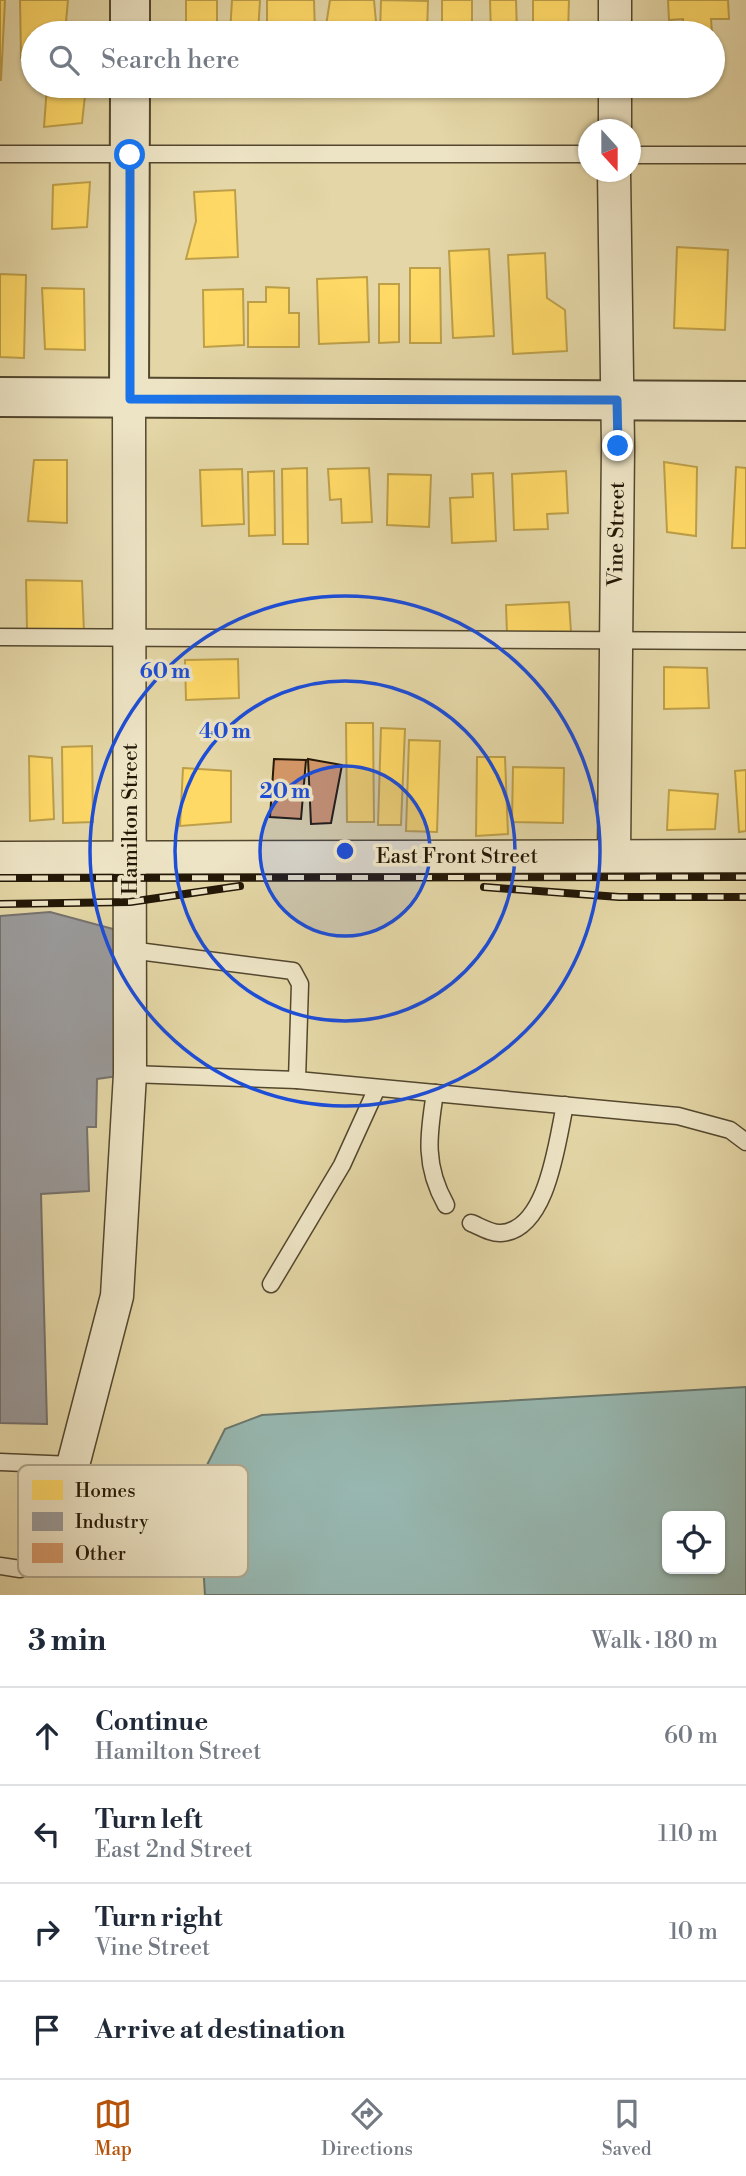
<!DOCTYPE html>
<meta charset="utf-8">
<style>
body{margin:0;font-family:"Libre Bodoni",serif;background:#f2f2f3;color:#1f2937}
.controls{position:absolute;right:21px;bottom:21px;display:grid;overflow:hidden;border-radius:10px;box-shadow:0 2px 5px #0004}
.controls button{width:63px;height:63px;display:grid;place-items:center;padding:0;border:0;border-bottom:2px solid #e0e1e3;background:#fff;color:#1f2937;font:35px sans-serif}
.compass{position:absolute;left:578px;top:119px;width:63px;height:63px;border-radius:50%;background:#fff;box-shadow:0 2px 5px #0004;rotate:159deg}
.stop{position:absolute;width:21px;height:21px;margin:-16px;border:5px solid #1a73e8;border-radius:50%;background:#fff}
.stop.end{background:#1a73e8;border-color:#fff;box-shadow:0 2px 7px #0008}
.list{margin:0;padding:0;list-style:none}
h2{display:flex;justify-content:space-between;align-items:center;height:91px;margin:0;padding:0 28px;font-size:30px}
h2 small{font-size:23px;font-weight:400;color:#747a83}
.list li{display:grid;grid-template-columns:46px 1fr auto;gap:21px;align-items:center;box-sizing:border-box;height:98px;padding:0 28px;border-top:2px solid #e0e1e3}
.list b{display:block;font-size:26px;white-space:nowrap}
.list p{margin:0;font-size:23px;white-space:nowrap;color:#747a83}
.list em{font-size:23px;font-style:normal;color:#747a83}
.icon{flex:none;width:38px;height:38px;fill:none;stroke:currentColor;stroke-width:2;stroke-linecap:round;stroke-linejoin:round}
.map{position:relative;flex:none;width:746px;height:1595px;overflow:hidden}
.search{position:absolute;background:#fff;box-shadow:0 2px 5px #0004;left:21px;right:21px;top:21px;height:77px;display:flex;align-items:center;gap:18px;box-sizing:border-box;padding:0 24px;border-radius:38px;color:#747a83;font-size:26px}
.sheet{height:483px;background:#fff}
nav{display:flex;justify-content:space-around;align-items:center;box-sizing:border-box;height:98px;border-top:2px solid #e0e1e3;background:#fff;font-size:19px;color:#747a83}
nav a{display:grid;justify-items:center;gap:4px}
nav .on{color:#b45309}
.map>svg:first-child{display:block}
</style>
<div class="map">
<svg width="746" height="1595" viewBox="0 0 746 1595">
<rect width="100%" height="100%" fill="#e4d6a6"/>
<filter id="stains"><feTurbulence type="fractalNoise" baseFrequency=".00286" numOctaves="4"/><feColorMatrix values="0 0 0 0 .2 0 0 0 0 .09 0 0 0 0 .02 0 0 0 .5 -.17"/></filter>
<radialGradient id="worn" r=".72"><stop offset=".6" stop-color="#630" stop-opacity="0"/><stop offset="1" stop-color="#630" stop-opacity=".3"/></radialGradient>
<path fill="#97b7b0" stroke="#69776c" stroke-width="2" fill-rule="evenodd" d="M746,1387V1595H205L198,1483L225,1429L262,1415ZM667,1516H720V1569H667Z"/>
<g fill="#ffd966" stroke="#bd9f49" stroke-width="2">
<polygon points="0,0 5,0 1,80 0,80"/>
<polygon points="20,0 68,0 65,33 33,33 33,58 21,58"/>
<rect x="186" y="0" width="31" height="33"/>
<polygon points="232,0 260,0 258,33 230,33"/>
<polygon points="267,0 314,0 315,33 267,33"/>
<polygon points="330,0 374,0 377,33 325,32"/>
<polygon points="381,0 428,1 427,33 380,33"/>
<rect x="442" y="0" width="30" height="33"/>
<polygon points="490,0 516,0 517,33 491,33"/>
<polygon points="533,0 569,0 568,33 533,33"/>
<polygon points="668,0 728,0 729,19 711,19 712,33 683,33 683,19 669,20"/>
<polygon points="47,86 86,86 82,123 44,127"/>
<polygon points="90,182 87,227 52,229 53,185"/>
<polygon points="235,190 238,257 186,259 196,221 194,192"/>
<polygon points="677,247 728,250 725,330 674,328"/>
<polygon points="489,249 494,336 453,338 449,251"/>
<polygon points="545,253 547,298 565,310 567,351 513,354 508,255"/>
<polygon points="410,268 440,268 441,343 410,343"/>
<polygon points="0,274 26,275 24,358 0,357"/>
<polygon points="367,277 369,342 319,344 317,279"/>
<polygon points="379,284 399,284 399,342 379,343"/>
<polygon points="266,287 289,288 289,313 299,313 299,347 248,347 248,302 266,302"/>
<polygon points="42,288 84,289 85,350 45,349"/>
<polygon points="243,289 244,345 204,347 203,290"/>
<polygon points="34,460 67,460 67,523 28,521"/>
<polygon points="664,462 697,467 696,536 667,532"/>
<polygon points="736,467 746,468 746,548 732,548"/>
<polygon points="307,468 308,544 283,544 282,469"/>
<polygon points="369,468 372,522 342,523 341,499 330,500 328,469"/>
<polygon points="242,469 244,524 202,526 200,470"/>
<polygon points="274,471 275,535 249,536 248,472"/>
<polygon points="566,471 568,513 547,514 548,529 514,530 512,474"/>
<polygon points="493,473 496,541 452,543 450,498 473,497 472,474"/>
<polygon points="388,474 431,475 429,527 387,525"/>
<polygon points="26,580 82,581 84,633 27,629"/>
<polygon points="569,602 571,632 507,635 506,605"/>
<polygon points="238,659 239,698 186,700 185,660"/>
<polygon points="664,667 707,668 709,708 664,709"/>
<polygon points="346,723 373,723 374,822 347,822"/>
<polygon points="381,728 405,729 401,825 378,825"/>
<polygon points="409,740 440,741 437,832 406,831"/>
<polygon points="92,746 93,822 63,823 62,747"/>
<polygon points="29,756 52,758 54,819 30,821"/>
<polygon points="477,757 505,757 508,834 476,836"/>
<polygon points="513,767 564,768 563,823 512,822"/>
<polygon points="183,768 231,771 231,822 180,826"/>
<polygon points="746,770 746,831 739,832 735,771"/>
<polygon points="669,790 718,794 715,829 667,830"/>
</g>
<polygon fill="#999" stroke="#76726d" stroke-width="2" points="50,912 117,930 119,1076 97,1079 96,1127 87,1127 89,1191 41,1194 47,1424 0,1423 0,916"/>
<g fill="#d59869" stroke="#231706" stroke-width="2">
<polygon points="274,759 306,760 301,819 270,817"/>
<polygon points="308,759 342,765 331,823 311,824"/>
</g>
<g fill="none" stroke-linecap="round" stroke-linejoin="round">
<defs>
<g id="service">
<polyline points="0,154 588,154"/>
<polyline points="630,155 746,155"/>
<polyline points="0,637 746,641"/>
<polyline points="130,950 293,971 300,984 297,1080"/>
<polyline points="130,1074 297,1080 678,1116 730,1130 746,1142"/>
<path d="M435,1093C428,1136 424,1166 446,1205"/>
<path d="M471,1223C479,1226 492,1234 501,1233C548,1230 557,1141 565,1105"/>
<polyline points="271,1284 342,1165 377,1088"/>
<polyline points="0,1462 73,1465"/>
<polyline points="0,1566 20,1569 57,1545"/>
</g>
<g id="minor">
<polyline points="615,33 615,0"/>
<polyline points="615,130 615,86"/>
<polyline points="614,855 618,446 614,172"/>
<polyline points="0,858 746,856"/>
<polyline points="57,1545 73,1465 117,1296 130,1074 129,399"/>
</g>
<g id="tertiary">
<polyline points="130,33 130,0"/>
<polyline points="0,397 746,401"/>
<polyline points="129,399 130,86"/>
</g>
</defs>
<use href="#service" stroke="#53472e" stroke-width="19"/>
<use href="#minor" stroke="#53472e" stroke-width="35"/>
<use href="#tertiary" stroke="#53472e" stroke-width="42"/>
<use href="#service" stroke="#ede4c5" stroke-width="16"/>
<use href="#minor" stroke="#ede4c5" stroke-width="32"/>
<use href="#tertiary" stroke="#ede4c5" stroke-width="38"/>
<defs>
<g id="rail">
<polyline points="0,878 746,877"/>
<polyline points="484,887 619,897 746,897"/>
<polyline points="0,904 130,902 240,886"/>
</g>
</defs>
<use href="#rail" stroke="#231706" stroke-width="8"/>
<use href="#rail" stroke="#ede4c5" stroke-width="5" stroke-dasharray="16" stroke-linecap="butt"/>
</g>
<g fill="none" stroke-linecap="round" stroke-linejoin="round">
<polyline stroke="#1a73e8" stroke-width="9" points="130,155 130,399 617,400 618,446"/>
</g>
<circle cx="345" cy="851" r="85" fill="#1d4ed8" fill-opacity=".12"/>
<g fill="none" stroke="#1d4ed8" stroke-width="3.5">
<circle cx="345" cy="851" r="85"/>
<circle cx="345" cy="851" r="170"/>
<circle cx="345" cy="851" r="255"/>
</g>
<g text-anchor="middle" stroke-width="7" stroke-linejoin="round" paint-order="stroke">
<g font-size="21" fill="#231706" stroke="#ede4c5">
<text transform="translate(616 534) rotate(-89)" y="7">Vine Street</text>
<text transform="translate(130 819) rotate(-90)" y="7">Hamilton Street</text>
<text x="457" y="863">East Front Street</text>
</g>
</g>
<rect x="18" y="1465" width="230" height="112" rx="10" fill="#ede4c5" stroke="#b0a68c" stroke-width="2"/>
<rect x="32" y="1480" width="31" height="20" fill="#ffd966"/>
<rect x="32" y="1512" width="31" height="19" fill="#999"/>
<rect x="32" y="1543" width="31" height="20" fill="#d59869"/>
<g font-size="19" fill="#231706">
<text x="75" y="1497">Homes</text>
<text x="75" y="1528">Industry</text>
<text x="75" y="1560">Other</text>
</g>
<circle cx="345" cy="851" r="10" fill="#1d4ed8" stroke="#ede4c5" stroke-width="3.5"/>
<g font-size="21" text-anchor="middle" font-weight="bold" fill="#1d4ed8" stroke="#ede4c5" stroke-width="7" stroke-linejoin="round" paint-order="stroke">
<text x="165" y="678">60 m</text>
<text x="225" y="738">40 m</text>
<text x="285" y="798">20 m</text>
</g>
<rect width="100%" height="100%" filter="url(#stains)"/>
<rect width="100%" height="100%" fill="url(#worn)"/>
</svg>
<div class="controls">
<button><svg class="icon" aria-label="locate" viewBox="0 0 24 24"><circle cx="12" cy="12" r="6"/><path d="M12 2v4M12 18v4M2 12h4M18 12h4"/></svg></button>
</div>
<svg class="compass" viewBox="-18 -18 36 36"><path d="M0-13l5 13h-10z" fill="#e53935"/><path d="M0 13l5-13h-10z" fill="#747a83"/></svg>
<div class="stop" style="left:130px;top:155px"></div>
<div class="stop end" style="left:618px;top:446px"></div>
<div class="search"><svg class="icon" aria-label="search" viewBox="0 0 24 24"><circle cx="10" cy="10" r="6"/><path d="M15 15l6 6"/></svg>Search here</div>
</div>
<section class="sheet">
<h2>3 min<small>Walk · 180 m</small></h2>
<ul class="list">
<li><svg class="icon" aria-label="ahead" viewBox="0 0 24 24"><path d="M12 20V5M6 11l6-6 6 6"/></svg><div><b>Continue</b><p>Hamilton Street</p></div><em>60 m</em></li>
<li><svg class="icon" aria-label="left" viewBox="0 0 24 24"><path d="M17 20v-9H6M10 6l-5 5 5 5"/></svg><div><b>Turn left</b><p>East 2nd Street</p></div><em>110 m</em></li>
<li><svg class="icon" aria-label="right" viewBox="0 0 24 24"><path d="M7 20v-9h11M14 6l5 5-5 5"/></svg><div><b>Turn right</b><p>Vine Street</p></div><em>10 m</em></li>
<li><svg class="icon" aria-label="arrive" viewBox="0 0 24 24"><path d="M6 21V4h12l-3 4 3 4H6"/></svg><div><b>Arrive at destination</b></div></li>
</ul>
</section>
<nav>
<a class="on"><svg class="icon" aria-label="map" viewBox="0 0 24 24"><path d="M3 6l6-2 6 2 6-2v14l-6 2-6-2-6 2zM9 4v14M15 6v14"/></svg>Map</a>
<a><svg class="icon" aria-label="directions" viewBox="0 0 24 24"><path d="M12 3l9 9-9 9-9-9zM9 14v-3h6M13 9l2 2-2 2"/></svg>Directions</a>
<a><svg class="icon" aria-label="saved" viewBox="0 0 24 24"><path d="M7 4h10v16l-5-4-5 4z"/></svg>Saved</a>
</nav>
